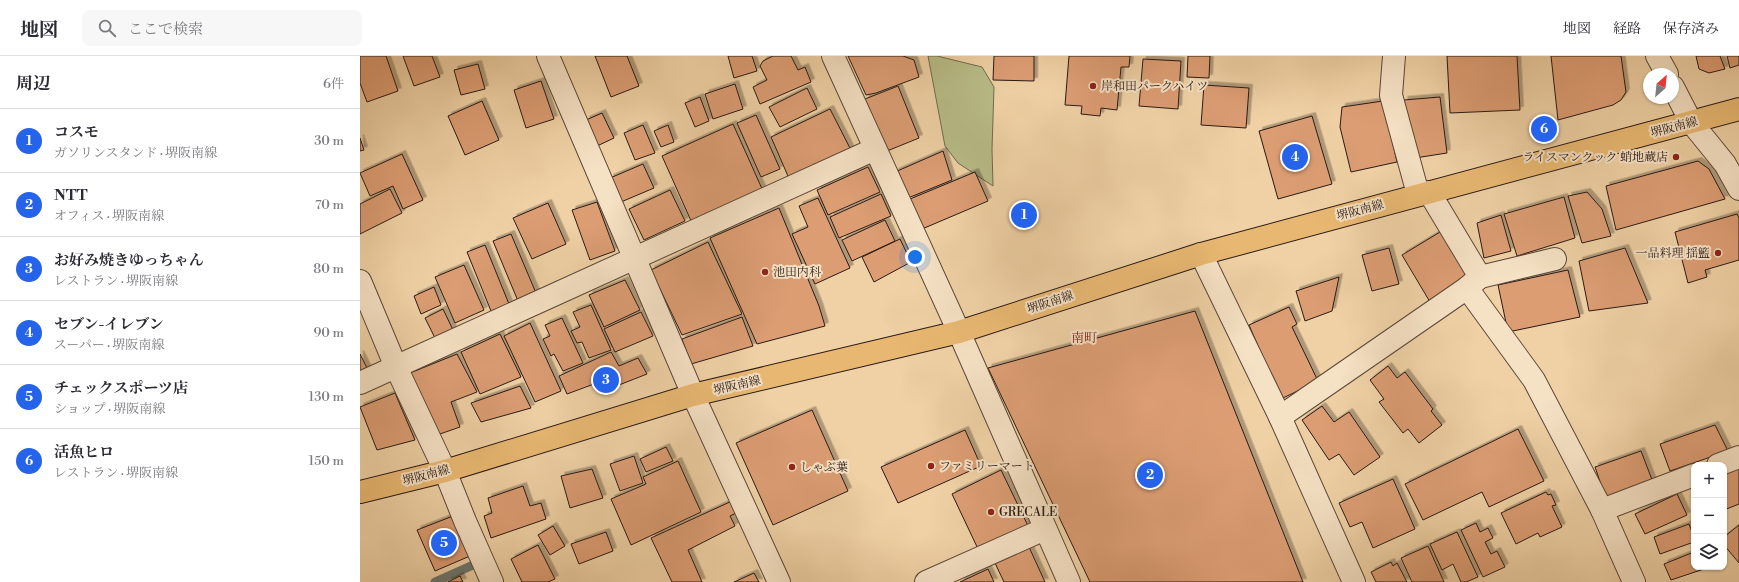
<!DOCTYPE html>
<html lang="ja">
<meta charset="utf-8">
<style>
body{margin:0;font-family:"Libre Bodoni","Noto Serif JP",serif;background:#f7f7f7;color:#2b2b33}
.controls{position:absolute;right:12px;bottom:12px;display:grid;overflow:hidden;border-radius:8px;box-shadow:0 1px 3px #0004}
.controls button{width:36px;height:36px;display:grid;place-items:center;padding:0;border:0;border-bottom:1px solid #e1e1e2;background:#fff;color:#2b2b33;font:20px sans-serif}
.compass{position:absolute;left:1283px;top:12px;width:36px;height:36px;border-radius:50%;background:#fff;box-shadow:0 1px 3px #0004;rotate:27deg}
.you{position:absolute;left:555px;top:201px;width:14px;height:14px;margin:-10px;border:3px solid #fff;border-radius:50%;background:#1a73e8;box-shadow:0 0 0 6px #1a73e833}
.badge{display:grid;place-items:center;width:26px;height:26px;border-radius:50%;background:#2563eb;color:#fff;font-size:13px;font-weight:700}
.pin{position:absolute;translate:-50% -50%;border:2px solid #fff;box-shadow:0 1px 4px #0006}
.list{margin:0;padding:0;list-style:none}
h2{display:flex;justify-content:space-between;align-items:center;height:52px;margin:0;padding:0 16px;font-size:17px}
h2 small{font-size:13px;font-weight:400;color:#7c7c81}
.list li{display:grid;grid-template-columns:26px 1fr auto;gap:12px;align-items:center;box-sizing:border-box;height:64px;padding:0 16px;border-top:1px solid #e1e1e2}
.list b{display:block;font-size:15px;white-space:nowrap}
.list p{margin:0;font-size:13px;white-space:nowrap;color:#7c7c81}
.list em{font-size:13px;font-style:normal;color:#7c7c81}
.icon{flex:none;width:22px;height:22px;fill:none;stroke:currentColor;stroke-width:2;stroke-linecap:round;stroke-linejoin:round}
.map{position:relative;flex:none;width:1379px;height:526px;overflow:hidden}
header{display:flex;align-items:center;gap:24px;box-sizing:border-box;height:56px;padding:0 20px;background:#fff;border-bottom:1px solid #e1e1e2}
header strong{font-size:19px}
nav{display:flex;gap:22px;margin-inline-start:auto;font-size:14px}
.search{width:280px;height:36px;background:#f7f7f7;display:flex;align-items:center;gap:10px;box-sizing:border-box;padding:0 14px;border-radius:8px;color:#7c7c81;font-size:15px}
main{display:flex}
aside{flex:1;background:#fff}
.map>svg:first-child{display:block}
</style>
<header>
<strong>地図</strong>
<div class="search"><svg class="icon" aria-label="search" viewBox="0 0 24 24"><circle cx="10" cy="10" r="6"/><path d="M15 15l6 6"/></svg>ここで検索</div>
<nav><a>地図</a><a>経路</a><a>保存済み</a></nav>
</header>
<main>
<aside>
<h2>周辺<small>6件</small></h2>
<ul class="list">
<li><span class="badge">1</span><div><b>コスモ</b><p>ガソリンスタンド · 堺阪南線</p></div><em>30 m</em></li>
<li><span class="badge">2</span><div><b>NTT</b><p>オフィス · 堺阪南線</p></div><em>70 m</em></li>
<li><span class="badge">3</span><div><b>お好み焼きゆっちゃん</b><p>レストラン · 堺阪南線</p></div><em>80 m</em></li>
<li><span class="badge">4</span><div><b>セブン-イレブン</b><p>スーパー · 堺阪南線</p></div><em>90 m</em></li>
<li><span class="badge">5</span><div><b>チェックスポーツ店</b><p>ショップ · 堺阪南線</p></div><em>130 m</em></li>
<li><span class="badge">6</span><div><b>活魚ヒロ</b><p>レストラン · 堺阪南線</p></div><em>150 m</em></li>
</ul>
</aside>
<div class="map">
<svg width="1379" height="526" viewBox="0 0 1379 526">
<defs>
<filter id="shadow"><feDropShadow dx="3.5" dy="-3.5" stdDeviation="0" flood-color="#0004"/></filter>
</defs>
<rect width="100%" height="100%" fill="#efd1a5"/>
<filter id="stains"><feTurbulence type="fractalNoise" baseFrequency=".005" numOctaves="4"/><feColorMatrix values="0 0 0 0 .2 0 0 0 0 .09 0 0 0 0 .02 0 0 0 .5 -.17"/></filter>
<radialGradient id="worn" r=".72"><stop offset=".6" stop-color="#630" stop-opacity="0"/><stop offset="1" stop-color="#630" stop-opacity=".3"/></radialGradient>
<polygon fill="#b8bc87" stroke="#706b4e" points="568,0 577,0 622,11 634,31 632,93 633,130 598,107 585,90"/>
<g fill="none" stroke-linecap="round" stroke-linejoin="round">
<polyline stroke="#6d7870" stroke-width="9" points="75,526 113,509"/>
</g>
<g fill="#dc9d73" stroke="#291a15" filter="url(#shadow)">
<polygon points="0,0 26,0 38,35 7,46 0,27"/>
<polygon points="43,0 72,0 80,21 54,30"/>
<polygon points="235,0 267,0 279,30 251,41"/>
<polygon points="368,0 392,0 397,15 374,22"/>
<polygon points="413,0 431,0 438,14 445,11 451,26 400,48 393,31 407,24 400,10 403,5"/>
<polygon points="488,0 543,0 554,4 559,21 516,37 506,39"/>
<polygon points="634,0 674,0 674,25 633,24"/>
<polygon points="709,0 770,0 769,11 761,11 757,54 741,52 740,60 721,58 722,50 705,49"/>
<polygon points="828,0 850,0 849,22 827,21"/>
<polygon points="1087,0 1157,0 1160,54 1090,57"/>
<polygon points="1191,0 1261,0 1266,36 1261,44 1253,49 1198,64"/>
<polygon points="1336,0 1360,0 1365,13 1349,17 1339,13"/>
<polygon points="1367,0 1379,0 1379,9 1370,12"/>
<polygon points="783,3 821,5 818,53 779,50"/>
<polygon points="118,8 125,33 101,39 94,14"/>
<polygon points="181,25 194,63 166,72 154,34"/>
<polygon points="375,28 383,53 353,63 345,38"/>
<polygon points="844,29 889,32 886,72 841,69"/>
<polygon points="538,30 559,82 527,95 505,43"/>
<polygon points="447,32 457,53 420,71 409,51"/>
<polygon points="340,41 349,65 335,71 325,47"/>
<polygon points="1080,41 1087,97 1055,102 1044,44"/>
<polygon points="122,45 139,84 105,99 88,60"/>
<polygon points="1023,45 1037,106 991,116 980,71 982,51"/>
<polygon points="470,53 493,98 431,127 411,81"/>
<polygon points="242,57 254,82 237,90 226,64"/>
<polygon points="396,59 420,113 401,121 377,67"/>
<polygon points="952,60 972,128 918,143 899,75"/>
<polygon points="373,68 403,135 332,167 302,100"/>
<polygon points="283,69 295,97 275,104 264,77"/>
<polygon points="308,69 314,86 301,91 294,75"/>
<polygon points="0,82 4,94 0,95"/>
<polygon points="583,95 592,124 548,142 535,116"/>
<polygon points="42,98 63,144 43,153 33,130 10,140 0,117"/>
<polygon points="1338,105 1349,113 1365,143 1256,174 1246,130"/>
<polygon points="283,108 294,132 261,146 250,122"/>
<polygon points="508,111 520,136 468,159 457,134"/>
<polygon points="615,116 628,145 562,173 550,143"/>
<polygon points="30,133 42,157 0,178 0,148"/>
<polygon points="310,134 325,165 284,184 269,153"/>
<polygon points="1227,136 1242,153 1251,180 1222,187 1208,140"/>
<polygon points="521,138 531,160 479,182 470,161"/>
<polygon points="1204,141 1215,182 1157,200 1144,158"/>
<polygon points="458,142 490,212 455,228 432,178 448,171 439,150"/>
<polygon points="237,146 255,195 230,204 212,154"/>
<polygon points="188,147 206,188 172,203 153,162"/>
<polygon points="419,152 459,250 465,270 397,288 350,182"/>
<polygon points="1377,158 1379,162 1379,204 1345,214 1347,221 1328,227 1315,176"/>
<polygon points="1141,159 1151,195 1124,202 1117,167"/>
<polygon points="525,164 535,185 492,205 482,184"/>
<polygon points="1085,173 1112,216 1070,246 1042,199"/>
<polygon points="151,178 176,237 158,245 133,185"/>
<polygon points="540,183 551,206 514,226 502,201"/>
<polygon points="348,186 382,258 322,279 291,214"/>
<polygon points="125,189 149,248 131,255 107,196"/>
<polygon points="1029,192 1039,228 1012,235 1002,199"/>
<polygon points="1265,192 1288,247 1229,255 1219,205"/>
<polygon points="104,209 124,254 95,267 75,221"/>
<polygon points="1208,214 1220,261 1148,276 1138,229"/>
<polygon points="979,221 972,255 945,265 936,235"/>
<polygon points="265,224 280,254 244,271 229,239"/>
<polygon points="74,231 81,249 61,258 54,240"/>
<polygon points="231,249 251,294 229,302 222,286 217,287 211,275 220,271 213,256"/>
<polygon points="929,251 937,268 932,271 958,325 921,343 889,269"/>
<polygon points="83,253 94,276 76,284 65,262"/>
<polygon points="835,255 943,526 730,526 628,312"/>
<polygon points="281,256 293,280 255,296 244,273"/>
<polygon points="382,261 393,290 331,308 322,283"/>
<polygon points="202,262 223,307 203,315 194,298 191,300 183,283 190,280 185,269"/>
<polygon points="170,267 201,335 175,346 144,280"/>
<polygon points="140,278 161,321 120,338 101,296"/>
<polygon points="251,296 259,310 278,302 287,318 259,329 257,323 236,332 234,328 207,338 199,320"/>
<polygon points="0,298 8,314 0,318"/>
<polygon points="97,298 117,336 91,346 100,371 77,379 50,317"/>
<polygon points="1028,310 1037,322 1045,316 1073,353 1071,355 1082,369 1059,387 1048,373 1043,377 1019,346 1024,343 1010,324"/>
<polygon points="160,330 171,352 121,366 111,347"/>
<polygon points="35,337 55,384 17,394 0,351"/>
<polygon points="962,350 974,366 989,356 1020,401 994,419 979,398 969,404 942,364"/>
<polygon points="452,354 488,435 413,469 376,387"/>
<polygon points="1355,369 1368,395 1310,415 1300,388"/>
<polygon points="1158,373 1184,425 1129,451 1122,436 1063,464 1045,428"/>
<polygon points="605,374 621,410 538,447 521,411"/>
<polygon points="306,391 313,405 286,416 280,403"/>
<polygon points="1281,395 1294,429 1247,446 1235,411"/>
<polygon points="274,400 283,427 260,435 250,408"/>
<polygon points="318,405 341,456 271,489 251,443 286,428 283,421"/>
<polygon points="1379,407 1379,448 1364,454 1364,414"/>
<polygon points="232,413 243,442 210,452 201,420"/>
<polygon points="641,414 670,474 619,495 592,438"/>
<polygon points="1033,423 1055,473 1013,492 1002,466 990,471 979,447"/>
<polygon points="163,430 170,450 181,447 186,463 131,482 124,460 132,457 128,442"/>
<polygon points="1186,436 1188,439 1191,438 1196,449 1192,450 1202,471 1180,481 1178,477 1156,488 1141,457"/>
<polygon points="1317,438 1327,459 1285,478 1275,458"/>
<polygon points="372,445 378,456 370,460 375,470 328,494 342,526 312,526 291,482"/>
<polygon points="93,460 110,500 75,515 57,474"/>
<polygon points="1116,467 1120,476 1128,472 1133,482 1125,486 1131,498 1137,495 1145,511 1123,521 1101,474"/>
<polygon points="1329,468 1334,481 1334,486 1300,498 1294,481"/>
<polygon points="1379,469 1379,507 1364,489 1364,481"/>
<polygon points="193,470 205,490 190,499 178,479"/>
<polygon points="246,476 253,495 219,508 211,488"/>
<polygon points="1097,476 1118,521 1106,526 1101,526 1093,508 1082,514 1070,488"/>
<polygon points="178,489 195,523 188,526 162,526 151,503"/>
<polygon points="1068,490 1084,526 1052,526 1041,502"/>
<polygon points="669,491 685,526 644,526 635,507"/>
<polygon points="1334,496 1334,511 1347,511 1347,512 1311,524 1304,508"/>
<polygon points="1031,506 1033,510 1037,507 1047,526 1016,526 1011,516"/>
<polygon points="628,513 634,526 600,526"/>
<polygon points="394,517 399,526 374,526"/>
<polygon points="100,520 103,526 88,526"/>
</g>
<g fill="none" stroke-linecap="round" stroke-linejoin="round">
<defs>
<g id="minor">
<polyline points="188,0 333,339 419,526"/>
<polyline points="473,0 599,276 709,526"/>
<polyline points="1034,0 1031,39 1058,138"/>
<polyline points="1297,0 1307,18"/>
<polyline points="1313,31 1331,66 1365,108 1379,133"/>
<polyline points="1069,136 1120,221 1107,232 1174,324 1242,454 1274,526"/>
<polyline points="841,198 920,361 994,526"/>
<polyline points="1120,221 1195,203"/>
<polyline points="0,225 36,311 85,415 105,465 132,526"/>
<polyline points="0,327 515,93"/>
<polyline points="920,361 1107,232"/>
<polyline points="1358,409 1379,401"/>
<polyline points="1242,454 1334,419"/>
<polyline points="566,526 685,473"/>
</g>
<polyline id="major" points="0,436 85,415 333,339 599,276 841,198 1379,53"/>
</defs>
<use href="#minor" stroke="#5a4839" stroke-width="24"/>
<use href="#major" stroke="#291a15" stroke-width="24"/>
<use href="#minor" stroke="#f5e1c4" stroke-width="22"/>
<use href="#major" stroke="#e8b872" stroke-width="22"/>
</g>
<g fill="#8f2418" stroke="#f5e1c4" stroke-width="1.5">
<circle cx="733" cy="30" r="4"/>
<circle cx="1316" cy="101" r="4"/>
<circle cx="1358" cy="197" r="4"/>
<circle cx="405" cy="216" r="4"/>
<circle cx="571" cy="410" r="4"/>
<circle cx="432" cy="411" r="4"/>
<circle cx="631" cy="456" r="4"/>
</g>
<g text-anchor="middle" stroke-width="4" stroke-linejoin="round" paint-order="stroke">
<g font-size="12" fill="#291a15" stroke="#f5e1c4" text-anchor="start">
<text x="741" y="34">岸和田パークハイツ</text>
<text x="1308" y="105" text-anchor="end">ライスマンクック 蛸地蔵店</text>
<text x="1350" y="201" text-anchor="end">一品料理 揺籃</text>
<text x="413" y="220">池田内科</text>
<text x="579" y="414">ファミリーマート</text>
<text x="440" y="415">しゃぶ葉</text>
<text x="639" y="460">GRECALE</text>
</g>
<g font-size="12" fill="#291a15" stroke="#f5e1c4">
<text transform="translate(1314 71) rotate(-15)" y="4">堺阪南線</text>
<text transform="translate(1000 154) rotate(-15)" y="4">堺阪南線</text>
<text transform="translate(690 246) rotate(-18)" y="4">堺阪南線</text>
<text transform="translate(377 329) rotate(-13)" y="4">堺阪南線</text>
<text transform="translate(66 419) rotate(-15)" y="4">堺阪南線</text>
</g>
<g font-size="13" fill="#7a1f14" stroke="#f5e1c4">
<text x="724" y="286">南町</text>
</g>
</g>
<rect width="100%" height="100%" filter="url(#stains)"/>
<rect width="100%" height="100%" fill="url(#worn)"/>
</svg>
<div class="controls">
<button>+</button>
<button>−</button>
<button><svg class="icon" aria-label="layers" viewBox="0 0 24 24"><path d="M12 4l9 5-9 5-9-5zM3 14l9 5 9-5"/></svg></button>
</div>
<svg class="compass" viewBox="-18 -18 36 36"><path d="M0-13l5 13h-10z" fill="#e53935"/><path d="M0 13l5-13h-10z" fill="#7c7c81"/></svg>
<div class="you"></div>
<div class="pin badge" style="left:664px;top:159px">1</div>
<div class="pin badge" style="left:790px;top:419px">2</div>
<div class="pin badge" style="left:246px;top:324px">3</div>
<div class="pin badge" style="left:935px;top:101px">4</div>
<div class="pin badge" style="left:84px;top:487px">5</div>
<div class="pin badge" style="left:1184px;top:73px">6</div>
</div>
</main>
